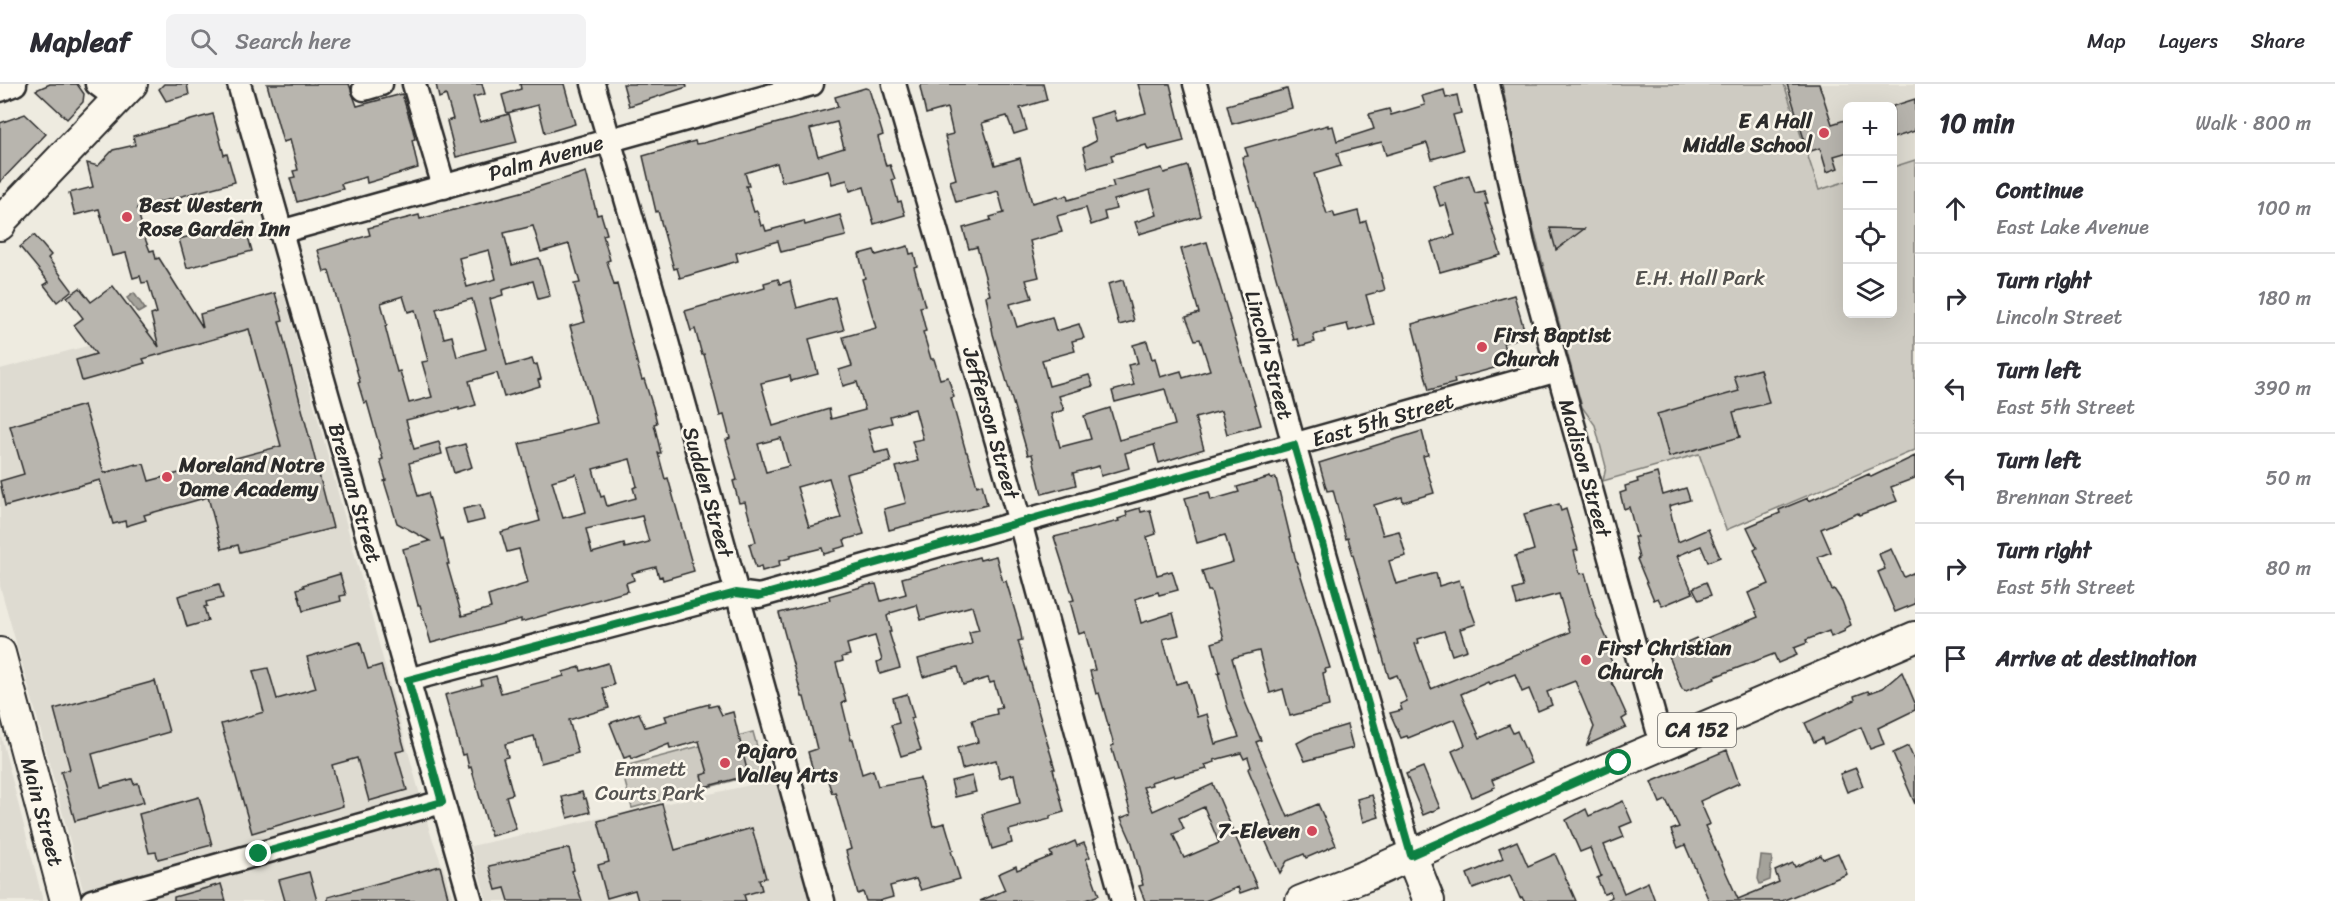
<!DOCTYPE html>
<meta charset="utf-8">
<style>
body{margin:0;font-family:Sriracha,sans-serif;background:#f2f2f3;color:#2b2b33}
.controls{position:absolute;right:18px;top:18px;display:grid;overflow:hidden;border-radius:9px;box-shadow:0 6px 24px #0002}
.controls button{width:54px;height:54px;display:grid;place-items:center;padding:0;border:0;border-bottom:2px solid #e1e1e2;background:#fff;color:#2b2b33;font:30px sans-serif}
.stop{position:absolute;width:18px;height:18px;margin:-14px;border:4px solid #0b8043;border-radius:50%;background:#fff}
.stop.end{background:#0b8043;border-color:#fff;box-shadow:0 2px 6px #0008}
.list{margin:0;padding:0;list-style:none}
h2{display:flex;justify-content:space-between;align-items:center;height:78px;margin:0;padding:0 24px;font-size:26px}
h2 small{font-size:20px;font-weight:400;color:#7c7c81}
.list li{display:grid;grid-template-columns:39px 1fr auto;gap:18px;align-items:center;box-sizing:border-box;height:90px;padding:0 24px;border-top:2px solid #e1e1e2}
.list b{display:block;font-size:22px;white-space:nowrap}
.list p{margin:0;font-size:20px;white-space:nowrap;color:#7c7c81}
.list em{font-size:20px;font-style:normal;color:#7c7c81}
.icon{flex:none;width:33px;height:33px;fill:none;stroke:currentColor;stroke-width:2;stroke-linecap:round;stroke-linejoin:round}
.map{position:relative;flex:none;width:1915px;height:817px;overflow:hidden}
header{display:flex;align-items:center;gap:36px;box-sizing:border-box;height:84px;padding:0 30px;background:#fff;border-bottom:2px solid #e1e1e2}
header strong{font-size:28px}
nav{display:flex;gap:33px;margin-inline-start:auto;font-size:21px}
.search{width:420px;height:54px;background:#f2f2f3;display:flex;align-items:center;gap:15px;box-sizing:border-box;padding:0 21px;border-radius:9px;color:#7c7c81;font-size:22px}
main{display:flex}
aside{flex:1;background:#fff}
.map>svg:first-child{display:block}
</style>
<header>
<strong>Mapleaf</strong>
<div class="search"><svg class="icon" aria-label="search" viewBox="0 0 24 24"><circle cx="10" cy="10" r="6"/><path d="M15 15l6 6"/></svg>Search here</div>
<nav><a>Map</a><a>Layers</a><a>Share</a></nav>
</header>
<main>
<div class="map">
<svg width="1915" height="817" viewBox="0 0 1915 817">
<rect width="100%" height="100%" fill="#eeebe0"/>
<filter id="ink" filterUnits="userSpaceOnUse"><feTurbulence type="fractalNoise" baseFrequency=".0167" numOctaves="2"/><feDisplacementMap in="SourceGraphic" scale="12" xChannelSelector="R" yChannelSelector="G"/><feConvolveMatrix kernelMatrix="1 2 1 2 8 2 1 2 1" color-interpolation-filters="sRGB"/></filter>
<g filter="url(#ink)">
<g fill="#dedbd1">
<polygon points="1784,0 1915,0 1915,76 1893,83 1892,22 1848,22 1847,97 1820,106"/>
<polygon points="284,210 430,748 455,817 86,817 34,622 0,502 0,285"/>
<polygon points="0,648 43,817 0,817"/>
<polygon points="778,695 811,817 487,817 471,762"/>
</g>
<g fill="#cecbc2" stroke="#7c7b76" stroke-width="1.5">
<polygon points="1502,0 1784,0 1819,106 1847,97 1848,230 1892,230 1893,83 1915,76 1915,366 1726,446 1699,370 1603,397 1606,383 1595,341 1582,323 1525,114"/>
<polygon points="753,648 764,688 632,724 621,683"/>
</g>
<g fill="#a4a29a" stroke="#74726e" stroke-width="1.5">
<polygon points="134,209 145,225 138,229 127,214"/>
<polygon points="1761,772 1772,773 1770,796 1760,800 1758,795"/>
</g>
<g fill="#b8b5ae" stroke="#2b2b2b" stroke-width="1.5" fill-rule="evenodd">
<polygon points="50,0 77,0 84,10 83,18 67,35 36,6"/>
<polygon points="164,0 187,0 189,11 166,17 159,5"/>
<polygon points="267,0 349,0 357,22 402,10 413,46 415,55 412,56 418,84 367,99 366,93 341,100 343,105 297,118 290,94 295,93 293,87 298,86 290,56 283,58"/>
<polygon points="436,0 482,0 485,10 473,13 480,38 509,30 517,58 456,73 447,37 453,35 446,11 439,14"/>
<polygon points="520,0 564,0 575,40 545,49 538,21 507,29 502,11 521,5"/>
<polygon points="623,0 686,0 687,3 629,22"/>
<polygon points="922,0 1043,0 1047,16 1020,24 1027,46 1014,50 1007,32 982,39 995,81 1020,74 1032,119 1058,112 1059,114 1067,111 1068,116 1114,103 1112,97 1162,84 1164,89 1188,82 1201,132 1139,150 1135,138 1157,131 1150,106 1114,116 1116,125 1104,128 1106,136 1091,141 1086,124 1057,132 1062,148 1030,157 1039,193 1026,196 1032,214 1010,220 1017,243 1052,233 1056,247 1079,240 1084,254 1072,257 1075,267 1042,276 1049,302 1089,291 1093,302 1059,312 1064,326 1051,330 1060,363 1091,355 1084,332 1110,324 1119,356 1175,341 1165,305 1115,318 1112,307 1134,301 1128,281 1138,279 1133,261 1147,257 1152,275 1155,274 1160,293 1181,287 1183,294 1210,286 1200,255 1195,256 1186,233 1199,229 1181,165 1207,158 1261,341 1227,350 1221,327 1195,334 1204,365 1159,379 1154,361 1125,369 1129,384 1101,392 1099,382 1073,389 1076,401 1042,410 1032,370 1028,371 993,250 986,212 990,211 977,163 969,165 963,144 991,136 990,133 1004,129 998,107 956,118 950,97 956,95 945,52 953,50 947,24 926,30 920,3"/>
<polygon points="1138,0 1170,0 1184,57 1148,66 1146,61 1111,71 1113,77 1088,84 1083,64 1096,57 1090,34 1114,27 1117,37 1146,29"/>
<polygon points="1787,0 1819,0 1832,40 1848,35 1848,68 1834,72 1838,84 1827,88 1820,64 1808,68"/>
<path d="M865,4L869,5L883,51L878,53L886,82L890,81L895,95L892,96L898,118L901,117L905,131L874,140L864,103L850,107L847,96L832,100L828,86L782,98L777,79L745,89L749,102H746L754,128L757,127L761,142L764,141L766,147L804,137L805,141L840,131L846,152L781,168L778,157L736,169L738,177L680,194L677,184L674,185L658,127L656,128L643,72L695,57L696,60L703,59L838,23L835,13ZM837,38L844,64L818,72L810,45Z"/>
<polygon points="1287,5 1292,24 1232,40 1227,21"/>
<polygon points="1444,6 1446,14 1457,11 1461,29 1453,31 1463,66 1432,75 1427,59 1386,71 1382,58 1337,69 1341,82 1314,90 1327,130 1333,128 1335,133 1358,127 1361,139 1366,137 1385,206 1366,211 1374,240 1349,247 1347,240 1324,245 1325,248 1313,251 1315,258 1300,262 1298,255 1294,256 1242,73 1248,72 1245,64 1328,41 1328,43 1333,42 1337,57 1374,45 1369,30 1389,25 1391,31 1425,21 1422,12"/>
<polygon points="1915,15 1915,47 1893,54 1893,22"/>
<polygon points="25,30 46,50 0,98 0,39"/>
<polygon points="213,30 224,71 227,70 235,98 137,124 146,157 150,167 154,166 156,175 159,174 203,244 200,230 275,209 283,236 279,237 333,444 240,468 238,461 222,465 208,413 144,431 146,436 126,442 125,437 113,440 100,396 5,422 0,397 24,390 10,342 84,321 104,389 136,380 136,381 144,380 149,397 281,362 249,245 143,275 145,279 82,297 76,276 96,270 74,241 83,234 67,213 80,204 91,218 113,202 159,263 151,231 157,229 148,198 142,199 140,192 133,194 126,169 112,172 99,125 75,131 69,109 93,103 87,79 98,82 113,66 135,61 133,52"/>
<path d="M586,88L597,131L601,130L607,150L603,151L610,176L607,177L614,201L617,200L639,286L642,296L644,295L653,323L657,339L654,340L661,369H658L665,395L668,394L694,487L663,496L662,492L659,493L656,483L632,489L634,496L626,499L628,507L521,538V535L431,559L420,521H418L403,465L430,457L397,439L384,397L386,396L380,376L383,375L367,318L364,319L358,299L360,298L329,187L324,188L318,166L370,151L368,144L419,131L420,135L525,107ZM533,142L541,168L569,160L580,199L574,200L585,238L570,242L597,339L561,348L562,350L519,360L540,437L501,448L507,468L519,465L528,499L488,512L491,524L462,532L447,480H449L443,454L441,455L428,409L418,412L409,379L442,370L439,358L414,365L406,336L442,327L443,328L459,324V326L476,321L469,297L497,289L504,313L540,302L538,296L541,295L537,280L534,281L532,275L507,282L490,215L503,211L502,206L533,197L538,215L550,212L539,174L512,181L504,149ZM489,166L496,195L467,203L459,174ZM403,212L408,228L415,226L428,277L422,278L432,313L409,319L400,287L397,288L385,242L387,241L381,219ZM472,215L486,265L457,273L452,252L444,254L436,225ZM630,375L637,402L633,404L636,414L607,422L604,412L601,413L593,385ZM576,390L586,428L563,434L552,397ZM642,432L649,458L625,464L624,460L592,469L586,445Z"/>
<polygon points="1469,91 1475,109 1484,107 1488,120 1485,120 1501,171 1440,188 1431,158 1455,151 1446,120 1440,122 1433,101"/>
<polygon points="244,138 252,167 187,184 179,155"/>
<polygon points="1550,144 1584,145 1556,166"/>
<polygon points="34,151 51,171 48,174 72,206 57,218 44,201 49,198 20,163"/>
<path d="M908,162L910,170L914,169L917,182L914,183L925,222L920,223L926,247L923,248L931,275H934L940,295L948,293L954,313L951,314L966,368H967L977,402L982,400L987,421L889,446L884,425L906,419L896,383L918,377L912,357L923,355L915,325L890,332L892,339L868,345L875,369L888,366L891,378L846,390L864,450L844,456L846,462L835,465V467L824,470L822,464L790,472V474L779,477L780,482L762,487L761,482L756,484L749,460L756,458L745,418L739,419L733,397L737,396L726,356L730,354L724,331L720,332L704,270L702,271L695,245L691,247L685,227L765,204L764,199L778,195L780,200L790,197L797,224L835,213L844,246L809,255L818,290L791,297L790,292L761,299L773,342L829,325L831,335L865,326L857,298L843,302L839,286L852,282L843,253L876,244L862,195L865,194L859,170L874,166L876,171ZM781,354L789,382L766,388L758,360ZM829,394L841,434L809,443L797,403Z"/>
<polygon points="1123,196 1134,237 1119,241 1108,200"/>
<polygon points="1514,211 1526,252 1503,259 1506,269 1495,272 1498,283 1454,295 1455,299 1429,306 1412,240"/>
<polygon points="1760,285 1769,319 1733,328 1740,353 1669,373 1657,330 1739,307 1734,292"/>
<polygon points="1422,347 1428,371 1423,372 1434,409 1403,418 1402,413 1374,421 1383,451 1399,447 1406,472 1389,477 1396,500 1436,489 1439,502 1459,496 1461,503 1463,502 1470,527 1471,526 1476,540 1460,545 1467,566 1452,571 1444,547 1418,555 1419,559 1415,560 1431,605 1570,548 1559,510 1517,521 1513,506 1523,503 1515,472 1534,466 1524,430 1559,420 1561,427 1566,425 1578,466 1574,467 1580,490 1585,489 1597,532 1611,564 1606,565 1617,589 1609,592 1627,632 1622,635 1626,643 1587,661 1594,643 1575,597 1547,608 1552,621 1538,627 1529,605 1522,608 1515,590 1489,600 1488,598 1461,610 1480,654 1509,641 1513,649 1517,647 1531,679 1492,696 1495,703 1472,713 1452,667 1465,661 1455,635 1408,654 1407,652 1401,654 1390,629 1402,626 1400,620 1407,617 1397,591 1389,594 1348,454 1346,455 1333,406 1327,407 1319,379"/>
<polygon points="465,360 472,383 454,389 447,365"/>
<polygon points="1915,372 1915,394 1891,403 1897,417 1859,431 1858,429 1821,445 1831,468 1818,473 1832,506 1834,505 1842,517 1851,541 1844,545 1845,547 1831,553 1829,547 1806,556 1807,559 1794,564 1797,571 1778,579 1774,570 1714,593 1715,595 1686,607 1682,605 1667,567 1696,554 1697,558 1758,533 1748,509 1769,500 1754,466 1757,464 1747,443 1780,429 1779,426 1808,414 1809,417 1869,390 1871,393"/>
<polygon points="1657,389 1663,411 1686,404 1690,416 1669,422 1678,458 1708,445 1720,473 1708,478 1701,462 1677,472 1693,509 1662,522 1658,514 1654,516 1637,475 1639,474 1634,453 1637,453 1629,423 1624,425 1620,409 1626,407 1625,402 1638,398 1637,395"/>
<path d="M1270,393L1271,395L1276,394L1295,473L1330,584L1325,585L1326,588L1323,589L1329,622L1290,632L1283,605L1270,609L1259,567L1232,574L1243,613L1261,656L1256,658L1288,733L1318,720L1336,761L1306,774L1304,770L1287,777L1280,789L1262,749L1273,744L1248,685L1251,683L1248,673L1244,675L1241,669L1214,676L1215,678L1205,681L1207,685L1174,693V691L1151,698L1152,701L1143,703L1153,727L1213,700L1257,803L1240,809L1238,803L1205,817H1145L1139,802L1143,801L1132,759L1121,734L1131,730L1111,662L1114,661L1099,609L1096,610L1090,587L1095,586L1085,548L1079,550L1070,517L1074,516L1054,453L1119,437L1118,435L1127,432L1126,428L1140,424L1141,428L1150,426L1156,450L1147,453L1157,491L1172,487L1178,506L1159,511L1158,508L1135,515L1141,539L1173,529L1179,551L1163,555L1176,600L1187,597L1197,633L1207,630L1215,660L1239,653L1228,625L1218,589L1220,588L1212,559L1224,555L1211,507H1208L1202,487L1233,478L1225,451L1197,459L1185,414L1209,408L1211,416L1239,408L1237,403ZM1204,723L1219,759L1184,774L1173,750L1184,745L1179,734Z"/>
<polygon points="480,421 484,436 467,440 463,425"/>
<polygon points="1891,465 1904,493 1915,488 1915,520 1895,528 1878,488 1885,485 1879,470"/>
<polygon points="996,472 1003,498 1006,497 1020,544 1022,556 1018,557 1055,685 1053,685 1064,728 1050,732 1050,735 1009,746 1012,759 992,765 982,730 1020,719 1014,690 1000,694 996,676 962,685 957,664 978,658 972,636 997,630 996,625 1002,624 994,598 990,599 988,594 963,601 958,583 923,593 918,575 972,560 969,548 979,546 972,522 921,536 917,521 890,529 890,530 887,532 891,548 889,548 900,584 880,590 877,578 882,576 875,552 847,560 850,571 842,573 843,577 836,579 846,617 842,619 851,656 853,655 862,690 873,686 878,702 920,694 933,742 945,739 953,766 951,767 960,795 921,806 916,795 890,802 893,813 879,817 866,817 863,808 858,810 846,767 851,765 835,708 832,709 826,691 815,694 808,668 817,665 804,613 802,613 779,529 830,516 829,512 868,501 876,500 881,517 906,510 902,494 979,473 980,476"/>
<polygon points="340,490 346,511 340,512 341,517 303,527 297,505 304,503 303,501"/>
<polygon points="1706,498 1711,511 1699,516 1693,504"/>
<polygon points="219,500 223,514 206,518 207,522 204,523 208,537 187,543 178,512"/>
<polygon points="360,558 368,585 381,581 405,666 396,668 407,706 369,717 357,674 332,681 343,722 252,749 221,640 264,628 253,587 268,584 277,615 316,604 307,573"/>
<polygon points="608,579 614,601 603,604 609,624 569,636 578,669 541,679 534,652 505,660 508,673 503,674 513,710 506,712 516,745 491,752 471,683 469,684 466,670 462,671 445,611 482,601 481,596 496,592 501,609 564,592 563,588 580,583 581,587"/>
<polygon points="1902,588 1915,619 1915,626 1878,644 1884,660 1870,665 1861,643 1824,660 1822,654 1814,658 1805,639 1855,616 1854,612 1868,607 1869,609 1883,604"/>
<polygon points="155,597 169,648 92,670 101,703 132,695 134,700 138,699 144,718 75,737 61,688 70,685 54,625"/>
<polygon points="907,610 914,634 911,635 921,666 901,672 891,641 899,639 893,614"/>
<polygon points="709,620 709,623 717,621 722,631 733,628 747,686 746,692 704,703 701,691 708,689 699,657 670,665 669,660 632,675 631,672 624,674 610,639 639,629 645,643 667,637 665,632"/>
<polygon points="1347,641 1353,664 1305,677 1297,659 1310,652"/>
<polygon points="1908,662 1915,678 1915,720 1893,669"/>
<polygon points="1727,666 1739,699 1700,717 1710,740 1705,742 1738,815 1779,798 1775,787 1793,779 1795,783 1821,771 1823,775 1838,769 1847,790 1782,817 1709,817 1685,761 1678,764 1671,746 1679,743 1666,716 1660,719 1651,698"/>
<polygon points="1423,683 1440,724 1423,731 1406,690"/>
<polygon points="1856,684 1863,702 1847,708 1840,690"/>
<polygon points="972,692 976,708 955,713 951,697"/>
<polygon points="582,708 584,715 586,714 590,728 568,734 562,713"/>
<polygon points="1372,711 1379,733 1363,738 1357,715"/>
<polygon points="199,713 212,761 158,775 156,768 149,769 139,730"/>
<polygon points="1623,717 1632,738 1620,743 1624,753 1604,761 1624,809 1648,798 1655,817 1604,817 1612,813 1610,808 1604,810 1597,794 1601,792 1590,764 1580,768 1566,736 1586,725 1589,732"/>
<polygon points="662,720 675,766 752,744 766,794 759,795 762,806 744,811 746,817 638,817 635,806 607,814 598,781 609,778 598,737"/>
<polygon points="1075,757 1077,762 1084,759 1090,773 1086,775 1099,811 1084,817 980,817 1005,806 998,790 1016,782 1017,786 1052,772 1050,768"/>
<polygon points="1517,757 1528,782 1555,770 1576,817 1524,817 1522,813 1520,814 1510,791 1473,805 1467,790 1503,775 1499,765"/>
<polygon points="569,764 574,786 572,787 582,817 509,817 505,804 496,806 489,782"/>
<polygon points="440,782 449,817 328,817 328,813"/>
<polygon points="309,788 317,817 285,817 279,796"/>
<polygon points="221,800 226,817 174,817 174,813"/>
</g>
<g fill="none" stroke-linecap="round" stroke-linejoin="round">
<defs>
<g id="minor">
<polyline points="97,0 117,15"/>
<polyline points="239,0 471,817"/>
<polyline points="414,0 444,103"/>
<polyline points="593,0 655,215 823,817"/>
<polyline points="894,0 1020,438 1123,817"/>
<polyline points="1195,0 1294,361 1411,771"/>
<polyline points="1488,0 1523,160 1662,661"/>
<polyline points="364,5 381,0"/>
<polyline points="0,6 15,0"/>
<polyline points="280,148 812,0"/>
<polyline points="408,596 736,509 759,512 1558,286"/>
<polyline points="92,817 442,718"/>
</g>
<g id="major">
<polyline points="0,141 2,136 132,0"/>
<polyline points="0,569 66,817"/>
<polyline points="1411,771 1429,817"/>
<polyline points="1301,817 1365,792 1536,715 1915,553"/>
</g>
</defs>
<use href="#minor" stroke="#2b2b2b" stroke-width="27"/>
<use href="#major" stroke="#2b2b2b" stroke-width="34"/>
<use href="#minor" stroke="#fbf7ec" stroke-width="22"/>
<use href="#major" stroke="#fbf7ec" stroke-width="30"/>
</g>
</g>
<g fill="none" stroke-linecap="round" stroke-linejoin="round" filter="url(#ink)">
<polyline stroke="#0b8043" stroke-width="8" points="259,770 442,718 408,596 736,509 759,512 1294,361 1411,771 1619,679"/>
</g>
<g fill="#d1495b" stroke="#fbf7ec" stroke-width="2">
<circle cx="1824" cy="49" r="6"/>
<circle cx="127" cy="133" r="6"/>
<circle cx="1482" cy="263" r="6"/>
<circle cx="167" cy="393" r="6"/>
<circle cx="1586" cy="576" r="6"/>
<circle cx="725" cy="679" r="6"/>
<circle cx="1312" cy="747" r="6"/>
</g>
<g text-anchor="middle" stroke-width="5" stroke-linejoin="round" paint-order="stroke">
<rect fill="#fbf7ec" stroke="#696865" stroke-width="1.5" x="1658" y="629" width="78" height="34" rx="4.5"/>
<g font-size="20" font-weight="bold" fill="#2b2b2b">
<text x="1697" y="653">CA 152</text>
</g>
<g font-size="21" font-weight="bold" fill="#2b2b2b" stroke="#fbf7ec" text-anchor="start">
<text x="1812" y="44" text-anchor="end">E A Hall<tspan x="1812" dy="24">Middle School</tspan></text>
<text x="139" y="128">Best Western<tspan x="139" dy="24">Rose Garden Inn</tspan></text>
<text x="1494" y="258">First Baptist<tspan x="1494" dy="24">Church</tspan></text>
<text x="179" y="388">Moreland Notre<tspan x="179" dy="24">Dame Academy</tspan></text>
<text x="1598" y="571">First Christian<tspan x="1598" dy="24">Church</tspan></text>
<text x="737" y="674">Pajaro<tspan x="737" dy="24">Valley Arts</tspan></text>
<text x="1300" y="754" text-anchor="end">7-Eleven</text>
</g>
<g font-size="21" fill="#2b2b2b" stroke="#fbf7ec">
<text transform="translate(546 74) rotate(-16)" y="7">Palm Avenue</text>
<text transform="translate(1269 271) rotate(75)" y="7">Lincoln Street</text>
<text transform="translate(1383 336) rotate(-16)" y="7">East 5th Street</text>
<text transform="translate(991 339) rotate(74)" y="7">Jefferson Street</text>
<text transform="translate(1585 384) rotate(74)" y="7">Madison Street</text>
<text transform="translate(708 408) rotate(74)" y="7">Sudden Street</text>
<text transform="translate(355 409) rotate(74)" y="7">Brennan Street</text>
<text transform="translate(42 728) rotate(75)" y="7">Main Street</text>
</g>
<g font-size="21" fill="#545351" stroke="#fbf7ec">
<text x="1700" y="201">E.H. Hall Park</text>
<text x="650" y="692">Emmett<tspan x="650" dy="24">Courts Park</tspan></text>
</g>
</g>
</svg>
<div class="controls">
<button>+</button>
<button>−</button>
<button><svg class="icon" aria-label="locate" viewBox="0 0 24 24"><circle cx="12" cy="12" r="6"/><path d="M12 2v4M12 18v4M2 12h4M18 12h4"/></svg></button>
<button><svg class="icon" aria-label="layers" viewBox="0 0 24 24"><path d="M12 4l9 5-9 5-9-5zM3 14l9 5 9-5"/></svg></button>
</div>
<div class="stop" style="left:1619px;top:679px"></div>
<div class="stop end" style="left:259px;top:770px"></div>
</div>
<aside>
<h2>10 min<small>Walk · 800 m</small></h2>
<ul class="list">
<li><svg class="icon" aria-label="ahead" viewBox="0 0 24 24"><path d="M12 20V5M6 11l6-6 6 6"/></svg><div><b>Continue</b><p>East Lake Avenue</p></div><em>100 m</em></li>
<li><svg class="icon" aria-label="right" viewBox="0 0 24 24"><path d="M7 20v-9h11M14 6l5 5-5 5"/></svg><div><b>Turn right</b><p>Lincoln Street</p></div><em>180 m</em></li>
<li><svg class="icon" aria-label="left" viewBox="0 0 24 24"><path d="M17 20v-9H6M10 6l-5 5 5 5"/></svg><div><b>Turn left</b><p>East 5th Street</p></div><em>390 m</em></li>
<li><svg class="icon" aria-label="left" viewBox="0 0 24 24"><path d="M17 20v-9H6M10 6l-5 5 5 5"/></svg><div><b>Turn left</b><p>Brennan Street</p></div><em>50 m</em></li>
<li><svg class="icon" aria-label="right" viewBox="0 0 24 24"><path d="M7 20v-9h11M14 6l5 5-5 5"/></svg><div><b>Turn right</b><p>East 5th Street</p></div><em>80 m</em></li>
<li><svg class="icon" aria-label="arrive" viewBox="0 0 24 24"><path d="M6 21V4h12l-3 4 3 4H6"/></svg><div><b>Arrive at destination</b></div></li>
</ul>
</aside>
</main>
